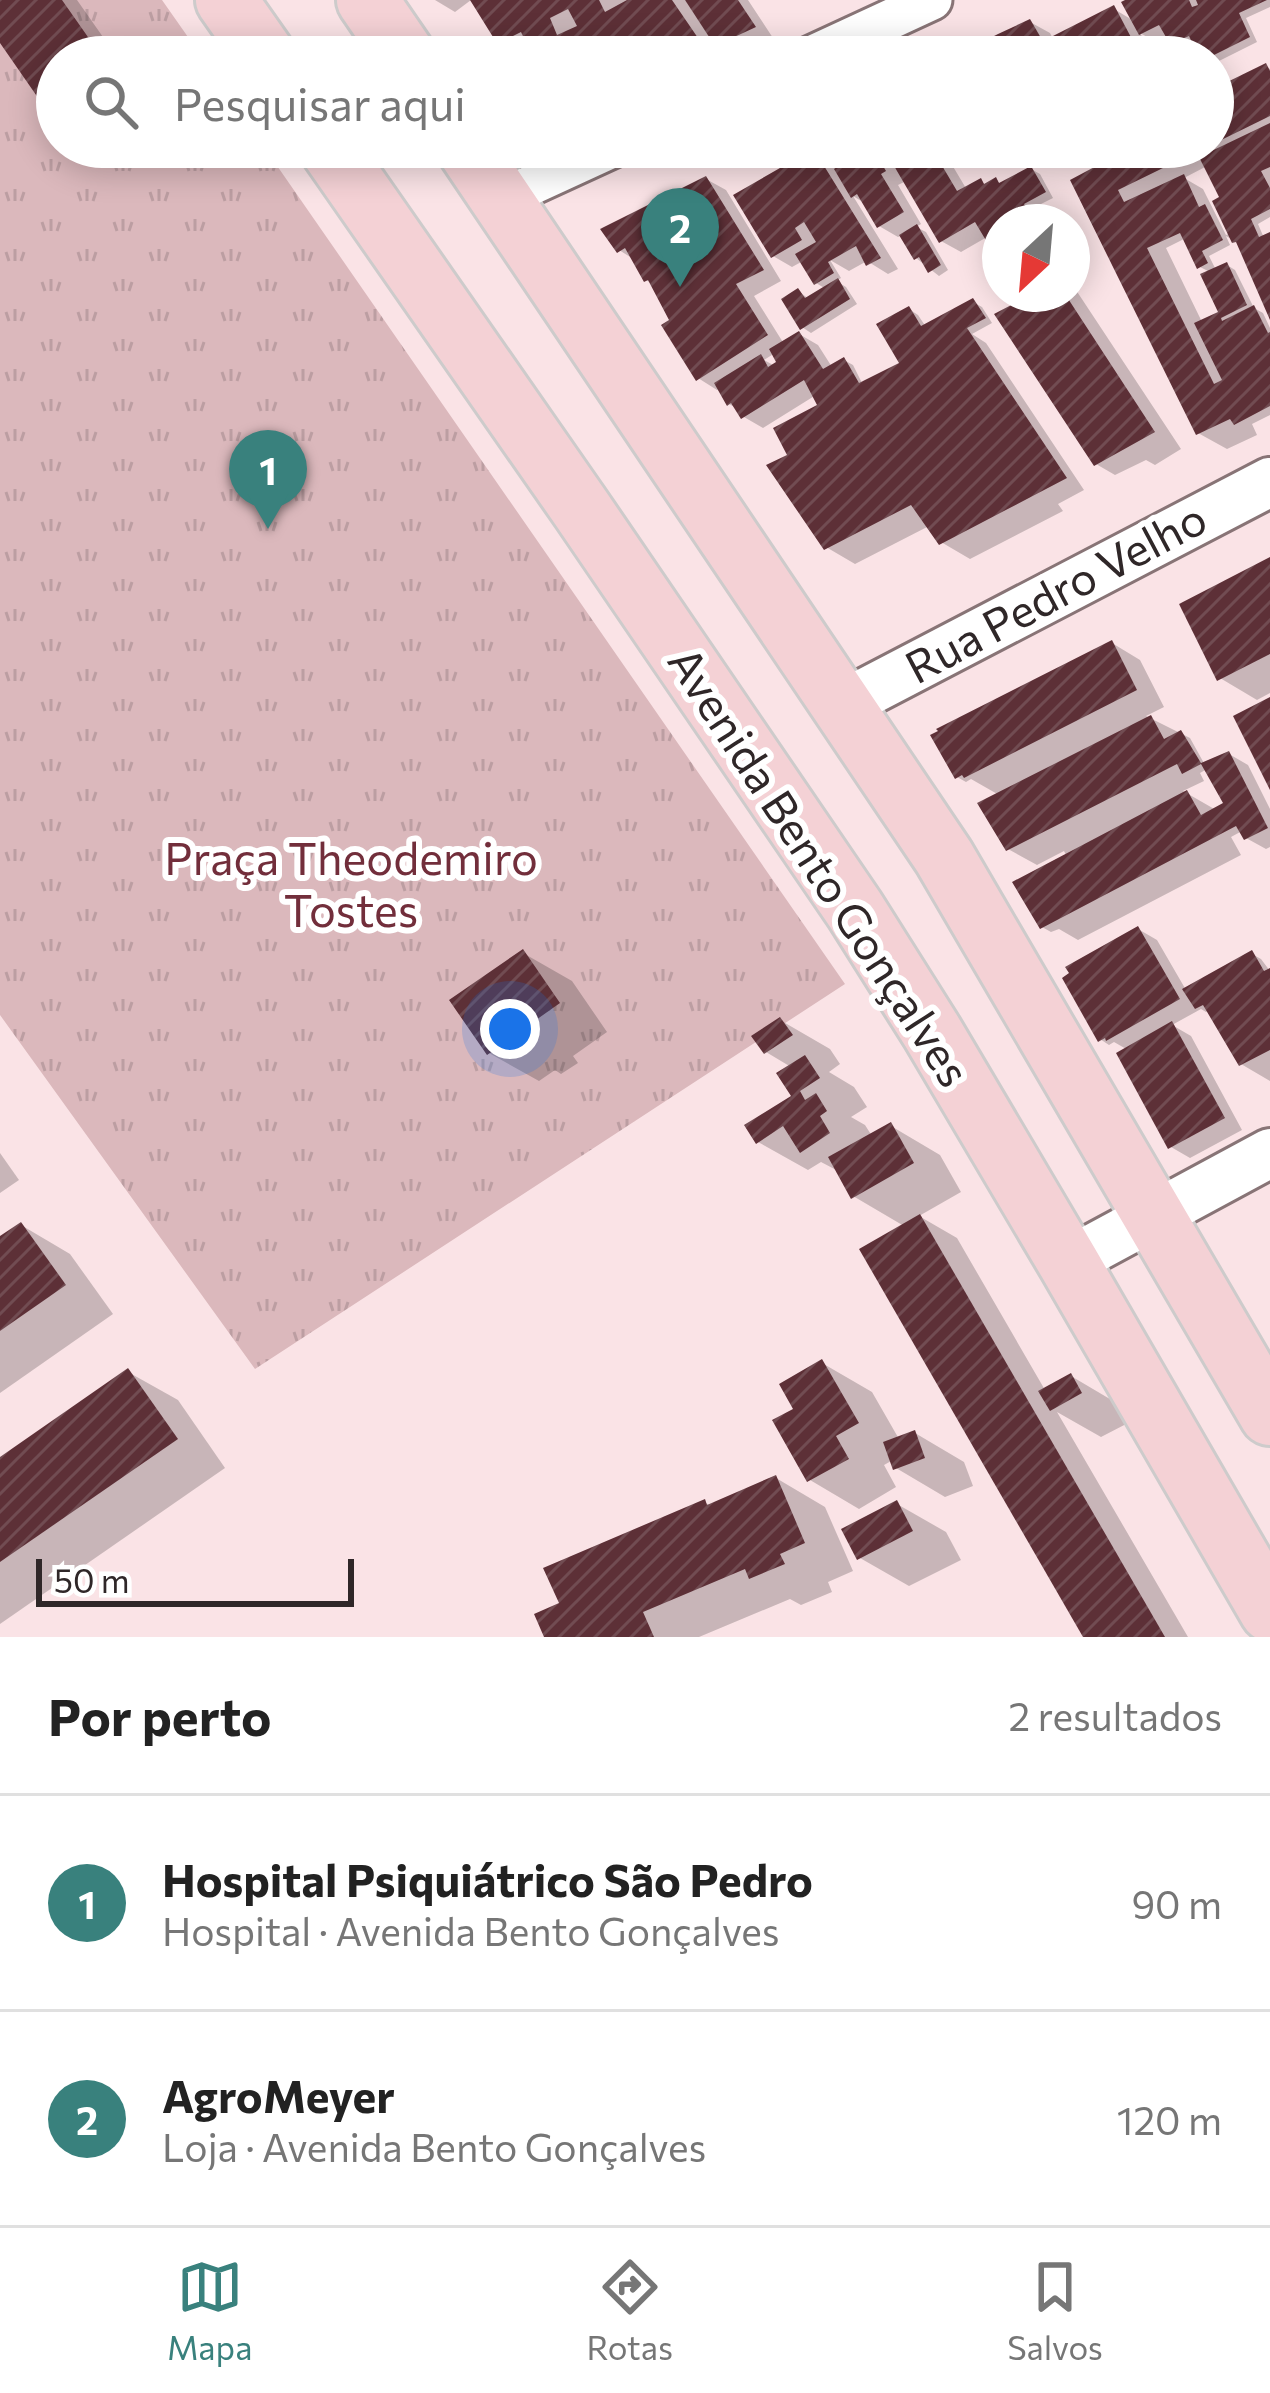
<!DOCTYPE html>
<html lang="pt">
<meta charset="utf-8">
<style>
body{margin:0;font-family:Commissioner,sans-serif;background:#f6f6f6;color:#222}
.compass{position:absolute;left:982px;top:204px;width:108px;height:108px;border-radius:50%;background:#fff;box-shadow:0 6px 30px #0003;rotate:206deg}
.scale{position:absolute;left:36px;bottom:30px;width:318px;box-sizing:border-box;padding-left:12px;border:6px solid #2f2728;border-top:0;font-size:33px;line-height:42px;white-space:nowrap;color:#2f2728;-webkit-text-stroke:9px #fff;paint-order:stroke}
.you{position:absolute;left:510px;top:1029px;width:42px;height:42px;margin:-30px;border:9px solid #fff;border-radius:50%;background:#1a73e8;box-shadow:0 0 0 18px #1a73e833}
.badge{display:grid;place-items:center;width:78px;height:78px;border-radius:50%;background:#39817d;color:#fff;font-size:39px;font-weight:700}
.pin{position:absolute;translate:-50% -99px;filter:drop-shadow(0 3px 6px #0008)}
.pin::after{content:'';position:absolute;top:63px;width:42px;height:36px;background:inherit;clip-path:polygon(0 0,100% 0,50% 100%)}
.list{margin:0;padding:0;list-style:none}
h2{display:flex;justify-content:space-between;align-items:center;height:156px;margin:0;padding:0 48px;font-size:51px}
h2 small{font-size:39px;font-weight:400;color:#767676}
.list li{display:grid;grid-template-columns:78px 1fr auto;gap:36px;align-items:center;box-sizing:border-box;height:216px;padding:0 48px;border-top:3px solid #e0e0e0}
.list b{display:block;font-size:45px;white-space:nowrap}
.list p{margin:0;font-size:39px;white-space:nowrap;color:#767676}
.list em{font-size:39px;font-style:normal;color:#767676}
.icon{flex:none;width:66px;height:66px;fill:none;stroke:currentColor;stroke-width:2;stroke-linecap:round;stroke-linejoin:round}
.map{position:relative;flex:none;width:1270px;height:1637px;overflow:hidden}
.search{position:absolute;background:#fff;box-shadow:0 6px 30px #0003;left:36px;right:36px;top:36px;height:132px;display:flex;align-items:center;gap:30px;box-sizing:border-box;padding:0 42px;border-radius:66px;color:#767676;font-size:45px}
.sheet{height:588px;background:#fff}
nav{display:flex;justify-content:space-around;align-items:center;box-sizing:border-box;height:168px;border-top:3px solid #e0e0e0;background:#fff;font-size:33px;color:#767676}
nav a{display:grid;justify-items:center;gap:6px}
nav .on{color:#39817d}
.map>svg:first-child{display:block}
</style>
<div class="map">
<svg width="1270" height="1637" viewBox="0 0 1270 1637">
<defs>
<pattern id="park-tufts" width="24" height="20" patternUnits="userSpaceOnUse" patternTransform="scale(3)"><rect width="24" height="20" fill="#dbb8bc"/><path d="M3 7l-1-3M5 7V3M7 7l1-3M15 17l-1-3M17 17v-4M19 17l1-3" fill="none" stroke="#bc9ea2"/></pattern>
<pattern id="building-hatch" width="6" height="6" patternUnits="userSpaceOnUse" patternTransform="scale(3)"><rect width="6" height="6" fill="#5d3037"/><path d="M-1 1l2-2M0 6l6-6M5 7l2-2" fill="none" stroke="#714c52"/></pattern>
</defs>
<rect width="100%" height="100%" fill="#fae3e6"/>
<polygon fill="url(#park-tufts)" points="0,0 162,0 202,57 57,57 57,147 264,147 845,984 255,1369 0,1015"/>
<g fill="#0003" fill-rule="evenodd">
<polygon points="0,0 77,0 117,57 57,57 57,109 45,103 0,38"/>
<polygon points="435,0 471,0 455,12"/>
<polygon points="473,0 748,0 773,38 737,55 716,43 724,55 720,57 467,57 497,37"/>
<polygon points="1132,0 1270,0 1270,7 1246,18 1257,42 1213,64 1213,57 1202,57 1199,50 1191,53 1170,39 1160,44 1140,33 1153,56 1156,54 1162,57 959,57 1030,22 1050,33 1053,39 1114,9 1134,21"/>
<path d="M1266,67L1270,69V217L1258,224L1264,238L1270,235V313L1240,244L1226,236L1230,245L1209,256L1216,270L1227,265L1235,270L1254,308L1263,313L1270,328V415L1252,424L1257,435L1227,449L1198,433L1074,181L1115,159L1128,166L1150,155L1146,148L1128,158L1119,153L1116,147H1213V93ZM1207,166L1226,197L1231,233L1226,235L1203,189L1184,178ZM1186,238L1200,267L1210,272L1222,313L1202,322L1166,248Z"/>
<polygon points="799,147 821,147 825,154 820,156 843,169 830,147 975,147 971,149 974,155 963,160 942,148 967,190 981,182 988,186 996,181 1002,184 1031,169 1040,174 1053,198 1031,209 1038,222 1000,222 1000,259 987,237 961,252 941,241 906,181 898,185 921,224 916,227 926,232 948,270 939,276 916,258 903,235 898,237 879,226 866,204 853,196 898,269 888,274 867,261 849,271 830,260 841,278 836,281 846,287 857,304 811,333 802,327 798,291 809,299 826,289 816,283 803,261 792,267 773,256 805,157"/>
<path d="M706,179L726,190L781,281L754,296L784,344L799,334L818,345L832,367L844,360L853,365L863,385L903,364L909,309L918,315L926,327L973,302L982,307L992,323L972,334L986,343L1084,490L1058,504L1063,511L970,559L941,542L929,526L855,564L826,547L791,456L822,406L816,395L763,428L744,417L738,409L729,404L720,388L717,390L698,378L655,285L646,280L635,260L619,250ZM775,353L780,363L775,366L764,360Z"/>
<polygon points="1072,284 1181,449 1155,465 1146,460 1115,475 1096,464 1021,294 1072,294"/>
<polygon points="1270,560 1270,693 1257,700 1220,678"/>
<path d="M1112,643L1140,660L1164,707L1146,716L1190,738L1205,765L1229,754L1248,765L1270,809V847L1266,849L1246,838L1242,831L1231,837L1241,855L1078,940L1059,929L1051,932L1042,927L1067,857L1064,851L1037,865L1008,849L999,795L971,779L966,782L957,777ZM1207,769L1227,804L1216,810L1183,791L1204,781L1200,773Z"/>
<polygon points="1138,929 1157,940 1186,990 1252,954 1261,959 1270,971 1270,1081 1241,1064 1210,1010 1206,1012 1201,1009 1172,1025 1191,1036 1242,1130 1190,1158 1171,1147 1128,1050 1114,1042 1109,1045 1100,1039"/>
<polygon points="523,953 572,981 607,1032 573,1056 578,1063 561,1074 555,1070 539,1081 489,1053"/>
<polygon points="780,1020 830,1049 840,1064 829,1072 854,1087 867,1107 851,1117 865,1125 872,1136 891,1126 940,1155 961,1192 919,1216 957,1238 1045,1390 1071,1376 1120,1405 1130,1422 1101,1437 1057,1412 1188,1637 1086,1637 904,1226 853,1196 840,1172 821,1162 808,1170 758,1142 795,1097 791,1067 766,1052"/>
<polygon points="0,1153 19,1180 0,1193"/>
<polygon points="21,1225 70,1254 113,1314 0,1393 0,1240"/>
<polygon points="822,1363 872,1392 899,1439 915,1433 964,1462 973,1486 945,1497 896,1468 893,1460 884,1465 896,1487 859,1509 810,1480 797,1410"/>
<polygon points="128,1372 178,1400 225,1468 0,1624 0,1461"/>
<polygon points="776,1478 825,1507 853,1571 828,1582 832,1592 801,1605 790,1599 699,1637 548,1637 563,1605 704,1502 711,1506"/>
<polygon points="897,1504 946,1532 961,1560 909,1586 860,1558"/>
</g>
<g fill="url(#building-hatch)" fill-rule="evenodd">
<polygon points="0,0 62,0 102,57 57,57 57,95 43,105 0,43"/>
<path d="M470,0H599L605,12L627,0H672L698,38L659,57H512L529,49L521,32L503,41L512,57H477L472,50L493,37ZM568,9L577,26L557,35L550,18Z"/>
<polygon points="685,0 738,0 756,27 715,46"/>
<polygon points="1125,0 1189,0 1192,7 1198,5 1196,0 1267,0 1239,13 1250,37 1210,57 1199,57 1189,36 1170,44 1159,25 1139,35 1121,2"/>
<polygon points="1114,5 1134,43 1120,50 1123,57 1062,57 1051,37"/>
<polygon points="1030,19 1052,57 953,57 998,34"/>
<polygon points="1266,63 1270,71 1270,116 1213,144 1213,89"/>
<polygon points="1270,123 1270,167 1261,171 1270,188 1270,209 1251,219 1259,237 1270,232 1270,320 1236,242 1232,243 1212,201 1219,197 1199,157"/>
<polygon points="796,147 817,147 824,159 821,161 881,258 866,266 856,246 828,262 834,273 814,285 795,254 816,242 804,222 795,228 802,240 771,258 733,195 801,156"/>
<polygon points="826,147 872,147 886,171 881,174 904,212 877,228 857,194 851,198 834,169 838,166"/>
<polygon points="883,147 931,147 957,191 981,178 984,184 996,177 999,183 1031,166 1046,192 1024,204 1034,222 1000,222 1000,264 975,222 939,243"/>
<polygon points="1143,147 1206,147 1118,190 1124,202 1184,174 1199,207 1205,204 1223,240 1202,251 1208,263 1197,269 1180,233 1147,248 1214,384 1222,380 1194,323 1218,312 1200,274 1227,262 1247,305 1221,318 1222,321 1254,305 1268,333 1270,332 1270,406 1234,425 1230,419 1196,435 1070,180 1115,156 1121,166 1146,153"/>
<polygon points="706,176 764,270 736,284 768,335 696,381 661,325 669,320 648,280 644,282 625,248 617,253 600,229"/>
<polygon points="917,224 941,265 928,273 919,257 914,260 899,235"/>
<polygon points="838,278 850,299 800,330 781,299 798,288 805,298"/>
<polygon points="1018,294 1065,294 1155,432 1094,466 994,314 1021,300"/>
<polygon points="973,298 986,318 967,328 1067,478 939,545 911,505 824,550 766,465 787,455 773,428 817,405 804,380 741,419 731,403 727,406 714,383 761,354 768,367 776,362 769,349 799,331 823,369 844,357 859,383 899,363 876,324 909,306 921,326"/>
<polygon points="1270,557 1270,654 1217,681 1179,604"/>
<polygon points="1112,640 1137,690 964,778 962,775 955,779 930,735 938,731 936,729"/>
<polygon points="1270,697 1270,790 1233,716"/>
<polygon points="1151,715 1164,739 1181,730 1201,763 1229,751 1268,828 1244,840 1236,826 1040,929 1012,882 1187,790 1201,815 1223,803 1201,764 1182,774 1177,764 1006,851 977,803"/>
<polygon points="1138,926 1180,999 1106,1041 1105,1038 1098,1042 1062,978 1069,973 1065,967"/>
<polygon points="523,949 560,1003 526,1027 530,1034 510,1048 506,1042 487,1055 449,1000"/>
<polygon points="1252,950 1264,971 1270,968 1270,1050 1239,1066 1203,1005 1195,1009 1182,989"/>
<polygon points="780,1017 793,1035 764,1054 751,1036"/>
<polygon points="1172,1021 1225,1118 1168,1149 1116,1053"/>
<polygon points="805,1055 820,1078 800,1091 805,1100 816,1093 827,1111 820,1116 830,1133 800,1153 783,1126 756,1144 744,1125 791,1096 776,1073"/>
<polygon points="891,1122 914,1163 851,1199 828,1157"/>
<polygon points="920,1214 1165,1637 1083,1637 859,1249"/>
<polygon points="21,1222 66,1285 0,1331 0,1236"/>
<polygon points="822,1359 859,1423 836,1436 849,1459 807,1482 772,1420 793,1409 779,1384"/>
<polygon points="128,1368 178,1439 0,1562 0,1457"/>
<polygon points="1071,1373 1082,1393 1050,1411 1038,1391"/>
<polygon points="915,1430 925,1458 893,1470 883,1442"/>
<polygon points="776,1475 805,1543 780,1554 785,1564 749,1579 745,1569 643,1612 654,1637 544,1637 534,1614 559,1603 543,1568 705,1499 707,1505"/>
<polygon points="897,1500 913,1531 857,1560 841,1529"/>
</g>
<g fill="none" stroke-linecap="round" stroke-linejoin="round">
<defs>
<g id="minor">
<polyline points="809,57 932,0"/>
<polyline points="501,199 614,147"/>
</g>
<g id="tertiary">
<polyline points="842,705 1270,482"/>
<polyline points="1068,1262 1270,1153"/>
</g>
<g id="primary">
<polyline points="226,0 266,57"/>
<polyline points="367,0 406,57"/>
<polyline points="329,147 582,510 855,910 932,1032 1068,1262 1270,1611"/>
<polyline points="466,147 944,857 1270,1415"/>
</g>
</defs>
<use href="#minor" stroke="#887476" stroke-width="45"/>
<use href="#tertiary" stroke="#887476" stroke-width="54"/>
<use href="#primary" stroke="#cdcbcb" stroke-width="66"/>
<use href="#minor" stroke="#fff" stroke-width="39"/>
<use href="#tertiary" stroke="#fff" stroke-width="48"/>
<use href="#primary" stroke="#f4d1d5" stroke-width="60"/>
</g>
<g text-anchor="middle" stroke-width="12" stroke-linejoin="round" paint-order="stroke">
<g font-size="45" fill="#2f2728" stroke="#fff">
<text transform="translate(1056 593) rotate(-28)" y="16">Rua Pedro Velho</text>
<text transform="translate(819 867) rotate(57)" y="16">Avenida Bento Gonçalves</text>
</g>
<g font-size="45" fill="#722e3b" stroke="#fff">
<text x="351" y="875">Praça Theodemiro<tspan x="351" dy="52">Tostes</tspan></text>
</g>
</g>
</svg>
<svg class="compass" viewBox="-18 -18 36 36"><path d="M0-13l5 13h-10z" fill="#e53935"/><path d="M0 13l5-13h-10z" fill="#767676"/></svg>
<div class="scale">50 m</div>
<div class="you"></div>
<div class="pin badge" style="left:268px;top:529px">1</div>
<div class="pin badge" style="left:680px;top:287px">2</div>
<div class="search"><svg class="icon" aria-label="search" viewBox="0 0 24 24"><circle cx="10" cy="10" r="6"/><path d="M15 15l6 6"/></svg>Pesquisar aqui</div>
</div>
<section class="sheet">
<h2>Por perto<small>2 resultados</small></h2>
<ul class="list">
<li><span class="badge">1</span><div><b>Hospital Psiquiátrico São Pedro</b><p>Hospital · Avenida Bento Gonçalves</p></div><em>90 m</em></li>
<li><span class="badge">2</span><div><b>AgroMeyer</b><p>Loja · Avenida Bento Gonçalves</p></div><em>120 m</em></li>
</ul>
</section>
<nav>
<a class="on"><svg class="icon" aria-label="map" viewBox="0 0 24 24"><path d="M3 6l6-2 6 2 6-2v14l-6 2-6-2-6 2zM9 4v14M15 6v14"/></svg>Mapa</a>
<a><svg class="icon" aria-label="directions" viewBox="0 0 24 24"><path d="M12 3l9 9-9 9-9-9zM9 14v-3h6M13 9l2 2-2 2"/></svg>Rotas</a>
<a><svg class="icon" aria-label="saved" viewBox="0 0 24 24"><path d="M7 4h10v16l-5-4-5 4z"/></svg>Salvos</a>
</nav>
